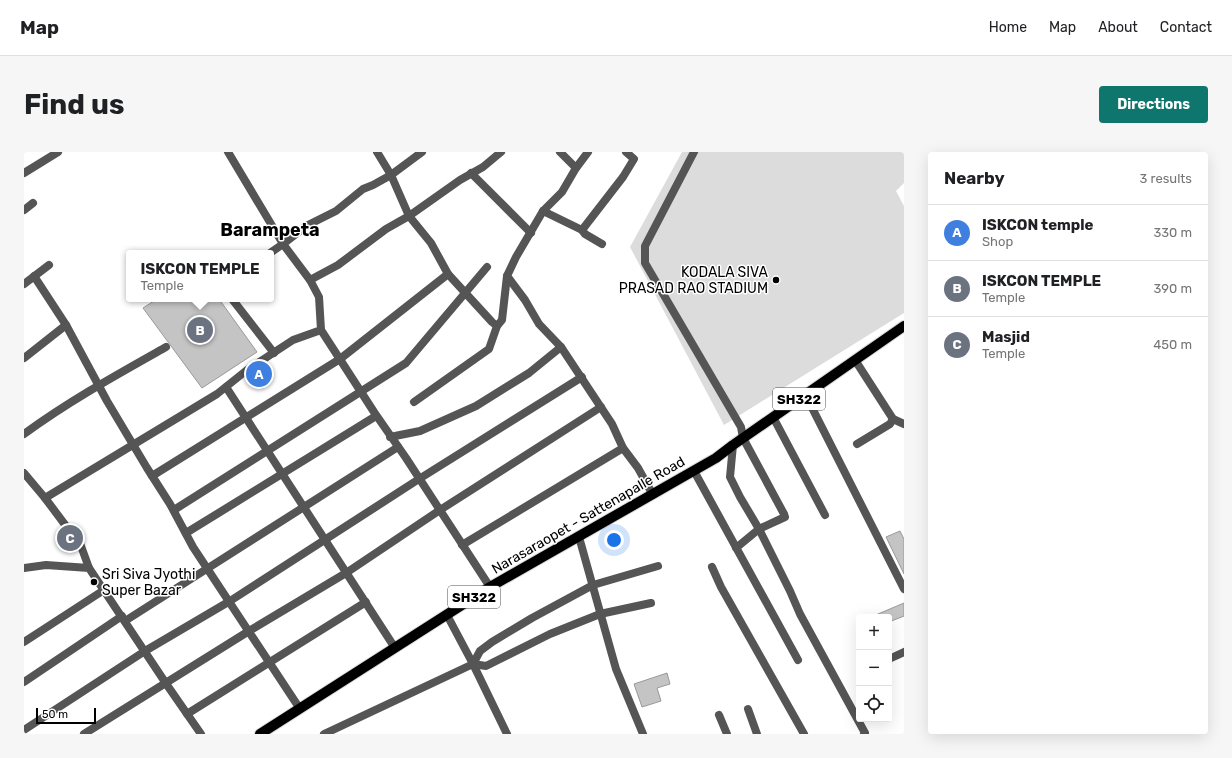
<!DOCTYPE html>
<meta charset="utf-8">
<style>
body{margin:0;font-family:Rubik,sans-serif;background:#f6f6f6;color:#202124}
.controls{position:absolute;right:12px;bottom:12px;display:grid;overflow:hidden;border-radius:4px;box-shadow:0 4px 16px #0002}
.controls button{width:36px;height:36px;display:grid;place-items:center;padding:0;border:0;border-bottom:1px solid #e0e0e0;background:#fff;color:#202124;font:20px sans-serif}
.scale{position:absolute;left:12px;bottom:10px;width:60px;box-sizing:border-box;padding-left:4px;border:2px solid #000;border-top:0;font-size:11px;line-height:14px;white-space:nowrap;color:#000;-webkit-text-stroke:3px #fff;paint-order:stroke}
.you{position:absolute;left:590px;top:388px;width:14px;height:14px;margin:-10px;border:3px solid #fff;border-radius:50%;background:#1a73e8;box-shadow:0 0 0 6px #1a73e833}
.badge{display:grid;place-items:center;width:26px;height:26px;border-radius:50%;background:#0f766e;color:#fff;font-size:13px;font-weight:700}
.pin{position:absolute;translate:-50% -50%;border:2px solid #fff;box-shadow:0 1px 4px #0006}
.popup{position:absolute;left:102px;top:98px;width:148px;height:52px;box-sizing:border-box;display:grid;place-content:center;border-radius:4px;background:#fff;filter:drop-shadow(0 1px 3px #0005);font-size:13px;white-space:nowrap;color:#757577}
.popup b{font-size:15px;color:#202124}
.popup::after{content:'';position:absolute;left:50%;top:100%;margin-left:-8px;border:8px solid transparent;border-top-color:#fff}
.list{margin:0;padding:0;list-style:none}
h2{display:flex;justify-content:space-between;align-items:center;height:52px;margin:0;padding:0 16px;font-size:17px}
h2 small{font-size:13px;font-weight:400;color:#757577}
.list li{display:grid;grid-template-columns:26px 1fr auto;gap:12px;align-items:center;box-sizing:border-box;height:56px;padding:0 16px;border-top:1px solid #e0e0e0}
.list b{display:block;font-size:15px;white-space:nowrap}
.list p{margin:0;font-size:13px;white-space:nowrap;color:#757577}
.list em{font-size:13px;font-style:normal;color:#757577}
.icon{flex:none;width:22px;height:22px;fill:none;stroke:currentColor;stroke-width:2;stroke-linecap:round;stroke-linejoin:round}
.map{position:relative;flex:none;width:880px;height:582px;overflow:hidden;border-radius:4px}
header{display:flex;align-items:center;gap:24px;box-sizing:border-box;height:56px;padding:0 20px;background:#fff;border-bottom:1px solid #e0e0e0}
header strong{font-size:19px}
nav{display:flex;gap:22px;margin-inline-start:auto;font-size:14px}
.intro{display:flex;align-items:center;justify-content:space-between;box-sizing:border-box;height:96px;padding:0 24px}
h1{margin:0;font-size:28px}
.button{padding:10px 18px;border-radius:4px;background:#0f766e;color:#fff;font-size:14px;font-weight:700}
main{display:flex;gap:24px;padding:0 24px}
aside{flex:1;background:#fff;border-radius:4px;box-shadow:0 4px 16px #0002}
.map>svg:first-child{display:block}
</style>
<header>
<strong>Map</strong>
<nav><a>Home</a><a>Map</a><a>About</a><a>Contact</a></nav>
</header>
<div class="intro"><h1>Find us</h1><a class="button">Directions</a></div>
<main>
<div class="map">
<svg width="880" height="582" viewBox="0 0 880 582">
<rect width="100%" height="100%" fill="#fff"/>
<polygon fill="#dcdcdc" points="658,0 880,0 880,31 872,39 880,54 880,161 700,273 606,95"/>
<g fill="#c4c4c4" stroke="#999">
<polygon points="133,147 195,147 233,200 178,236 119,156"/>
<polygon points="876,379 880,387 880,422 862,385"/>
<polygon points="880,451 880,464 865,470 865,465 847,465"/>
<polygon points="643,521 646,532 633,536 637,549 618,555 610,532"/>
</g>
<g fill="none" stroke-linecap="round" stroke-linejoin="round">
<defs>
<polyline id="primary" points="236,582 466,435 692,306 709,293 880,174"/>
</defs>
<use href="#primary" stroke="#dbdbdb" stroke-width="12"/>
<g stroke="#555" stroke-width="8">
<polyline points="204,0 259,92 246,101"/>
<polyline points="353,0 367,23 385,64 407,91 424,122 468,170 473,174"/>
<polyline points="536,0 552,16"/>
<polyline points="670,0 621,94 621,111 717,275 719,286 760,362 761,365 735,377 712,396"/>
<polyline points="0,21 34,0"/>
<polyline points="447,21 507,81"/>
<polyline points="0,58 9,51"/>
<polyline points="519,59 558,78 561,82 578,92"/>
<polyline points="558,78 599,25 610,7 602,0"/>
<polyline points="10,124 42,173 83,249 123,316 146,352 169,395 276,557"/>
<polyline points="286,128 259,92 282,74 312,59 339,37 349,33 367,23 398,0"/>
<polyline points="0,132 25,113"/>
<polyline points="208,147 250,201"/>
<polyline points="297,178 350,260 382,306 466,435"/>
<polyline points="537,195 588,272 599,296 614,316 629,343"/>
<polyline points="0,206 42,173"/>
<polyline points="831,208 869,267 880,272"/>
<polyline points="202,235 371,496"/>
<polyline points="781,242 880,437"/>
<polyline points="390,250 465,197 473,174 478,168 483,124"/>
<polyline points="749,265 801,363"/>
<path d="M0,282C45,249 94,222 142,195"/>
<polyline points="366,285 396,279 452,254 505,221 537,195 515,172 501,148 483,124 492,105 519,59 538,40 552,16 564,0"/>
<polyline points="833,292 866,272 869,267"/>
<polyline points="709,293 706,325 716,345 735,377 766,439 776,462 841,581 840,582"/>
<polyline points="670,319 774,508"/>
<polyline points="0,321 21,346"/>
<polyline points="128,324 316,207 424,122"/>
<polyline points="150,358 382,211 463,115"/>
<polyline points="162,381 352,264"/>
<polyline points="555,385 592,517 619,582"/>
<polyline points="438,393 599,296"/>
<polyline points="688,415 697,435 780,582"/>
<polyline points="65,416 57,394 21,346 193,242 223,218 269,188 297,178 295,145 286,128 314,113 362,77 385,64 436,28 459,15 477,0"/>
<polyline points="423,463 449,512 483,582"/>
<polyline points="101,469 374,295"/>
<polyline points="0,490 80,438"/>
<polyline points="865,507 880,500"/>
<polyline points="449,512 462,514 526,482 576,462 627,451"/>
<polyline points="0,530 98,464"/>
<polyline points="724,557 733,582"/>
<polyline points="163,562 342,450"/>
<polyline points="695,563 703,582"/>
<polyline points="0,578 121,499 206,449 395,327 558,225"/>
<polyline points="60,582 225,479 322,421 416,358 577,255"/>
<polyline points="300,582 449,512 456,499 468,490 508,466 569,433 634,414"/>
</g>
<polyline stroke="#555" stroke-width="8" points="0,416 22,413 65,416 143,533 177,582"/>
<use href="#primary" stroke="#000" stroke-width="10"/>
</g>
<g fill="#000" stroke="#fff" stroke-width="1.5">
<circle cx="752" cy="128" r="4"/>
<circle cx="70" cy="430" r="4"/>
</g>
<g text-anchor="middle" stroke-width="3" stroke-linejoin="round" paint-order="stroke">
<g fill="#fff" stroke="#4c4c4c" stroke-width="1">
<rect x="749" y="236" width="52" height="22" rx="3"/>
<rect x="424" y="434" width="52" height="22" rx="3"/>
</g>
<g font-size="13" font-weight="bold" fill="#000">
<text x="775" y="252">SH322</text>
<text x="450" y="450">SH322</text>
</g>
<g font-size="14" fill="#000" stroke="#fff" text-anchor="end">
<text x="744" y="125">KODALA SIVA<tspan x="744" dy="16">PRASAD RAO STADIUM</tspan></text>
<text x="78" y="427" text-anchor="start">Sri Siva Jyothi<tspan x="78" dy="16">Super Bazar</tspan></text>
</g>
<g font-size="14" fill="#000" stroke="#fff">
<text transform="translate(564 363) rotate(-30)" y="5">Narasaraopet - Sattenapalle Road</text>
</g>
<g font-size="18" font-weight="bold" fill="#000" stroke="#fff">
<text x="246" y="84">Barampeta</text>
</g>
</g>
</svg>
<div class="controls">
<button>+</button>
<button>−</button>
<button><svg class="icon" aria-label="locate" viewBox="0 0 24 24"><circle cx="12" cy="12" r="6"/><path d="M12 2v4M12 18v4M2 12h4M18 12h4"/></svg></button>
</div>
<div class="scale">50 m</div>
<div class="you"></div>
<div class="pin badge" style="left:235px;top:222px;background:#3f7fe0">A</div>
<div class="pin badge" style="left:176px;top:178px;background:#6b7280">B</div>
<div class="popup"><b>ISKCON TEMPLE</b>Temple</div>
<div class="pin badge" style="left:46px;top:386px;background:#6b7280">C</div>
</div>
<aside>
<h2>Nearby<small>3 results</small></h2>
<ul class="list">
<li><span class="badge" style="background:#3f7fe0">A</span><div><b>ISKCON temple</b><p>Shop</p></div><em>330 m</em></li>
<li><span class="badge" style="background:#6b7280">B</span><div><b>ISKCON TEMPLE</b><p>Temple</p></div><em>390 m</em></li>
<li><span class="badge" style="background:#6b7280">C</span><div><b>Masjid</b><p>Temple</p></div><em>450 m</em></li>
</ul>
</aside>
</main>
